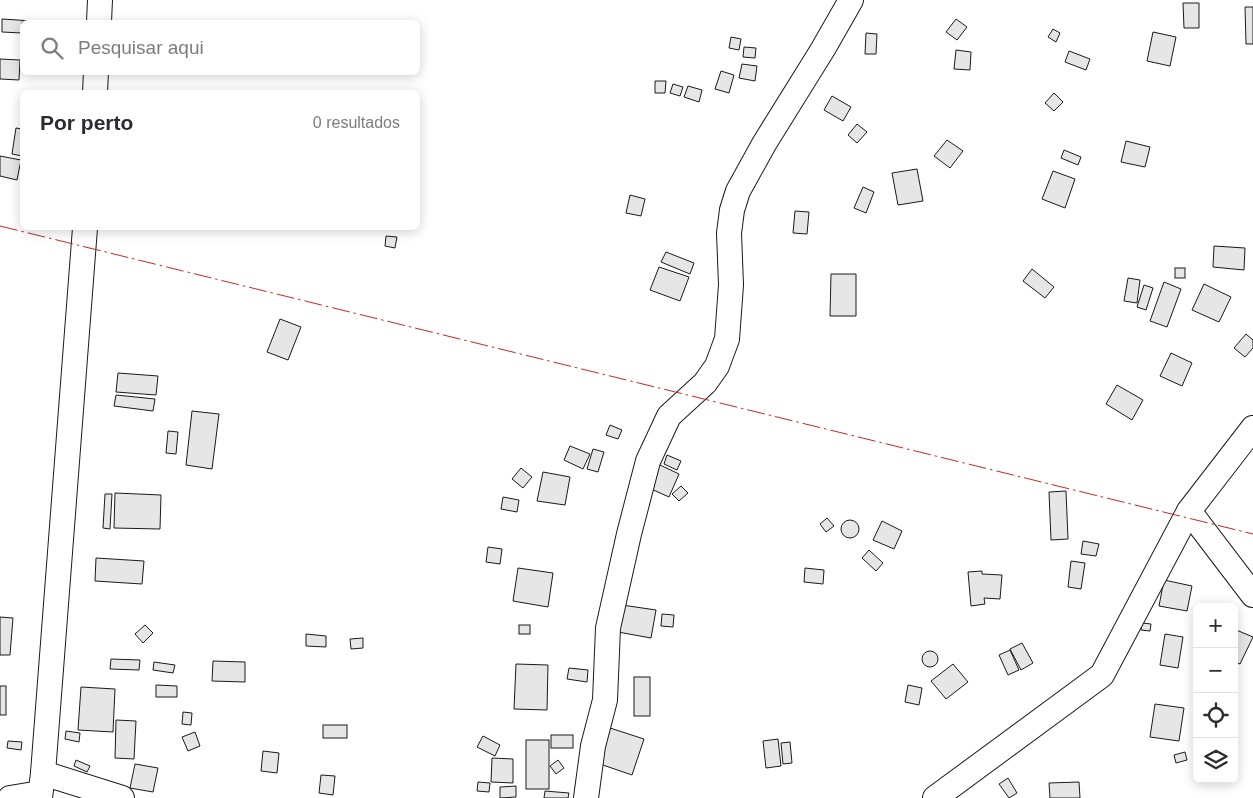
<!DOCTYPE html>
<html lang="pt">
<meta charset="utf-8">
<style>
body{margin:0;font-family:Helvetica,sans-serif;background:#f2f2f3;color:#2b2b33}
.controls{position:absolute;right:15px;bottom:15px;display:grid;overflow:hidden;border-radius:8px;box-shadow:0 2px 12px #0003}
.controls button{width:45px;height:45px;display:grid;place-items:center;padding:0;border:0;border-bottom:1px solid #e1e1e2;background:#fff;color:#2b2b33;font:25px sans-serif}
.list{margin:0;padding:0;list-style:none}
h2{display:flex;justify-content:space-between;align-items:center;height:65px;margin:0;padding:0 20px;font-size:21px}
h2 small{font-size:16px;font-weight:400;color:#7c7c81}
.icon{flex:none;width:28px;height:28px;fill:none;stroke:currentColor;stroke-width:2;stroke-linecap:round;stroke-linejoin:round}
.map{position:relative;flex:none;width:1253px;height:798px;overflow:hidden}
.search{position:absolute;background:#fff;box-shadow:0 2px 12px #0003;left:20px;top:20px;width:400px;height:55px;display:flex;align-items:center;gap:12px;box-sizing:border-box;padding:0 18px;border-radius:8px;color:#7c7c81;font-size:19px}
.panel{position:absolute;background:#fff;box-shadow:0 2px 12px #0003;left:20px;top:90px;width:400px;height:140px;border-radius:8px}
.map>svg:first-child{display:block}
</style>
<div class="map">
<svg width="1253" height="798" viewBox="0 0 1253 798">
<rect width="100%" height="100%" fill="#fff"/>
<g fill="#e6e6e6" stroke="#1a1a1a">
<polygon points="1183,3 1199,3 1199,28 1184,28"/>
<polygon points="1245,7 1253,7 1253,44 1246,44"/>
<polygon points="2,19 33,21 33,22 22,22 22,33 2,32"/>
<polygon points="956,19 967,27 957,40 946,32"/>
<polygon points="1053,29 1060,33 1056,42 1048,37"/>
<polygon points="1153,32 1176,37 1170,66 1147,61"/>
<polygon points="866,33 877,34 876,54 865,54"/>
<polygon points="731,37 741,39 739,50 729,48"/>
<polygon points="744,47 756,48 755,58 743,57"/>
<polygon points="956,50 971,52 970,70 954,69"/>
<polygon points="1069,51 1090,59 1086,70 1065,62"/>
<polygon points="0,59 20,60 19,80 0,79"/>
<polygon points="742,64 757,66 755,81 739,78"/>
<polygon points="721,71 734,75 729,93 715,89"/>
<polygon points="655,81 666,81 665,93 655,93"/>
<polygon points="673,84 683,87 680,96 670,93"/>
<polygon points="688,86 702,90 699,102 684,97"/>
<polygon points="1054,93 1063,102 1054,111 1045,103"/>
<polygon points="832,96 851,107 843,121 824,110"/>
<polygon points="857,124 867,132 857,143 848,135"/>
<polygon points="16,128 22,129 22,156 12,154"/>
<polygon points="947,140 963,151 950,168 934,156"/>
<polygon points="1126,141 1150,147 1145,167 1121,162"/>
<polygon points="1064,150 1081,157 1078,165 1061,158"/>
<polygon points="0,156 21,160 17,180 0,176"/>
<polygon points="917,169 923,201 898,205 892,173"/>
<polygon points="1053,171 1075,179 1065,208 1042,199"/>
<polygon points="863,187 874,192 866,213 854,208"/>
<polygon points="630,195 645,199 641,216 626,213"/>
<polygon points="795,211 809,212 807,234 793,233"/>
<polygon points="386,236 397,237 395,248 385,246"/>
<polygon points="1214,246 1245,248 1244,270 1213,267"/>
<polygon points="666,252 694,263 690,274 661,262"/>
<polygon points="659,267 689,277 680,301 650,290"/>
<rect x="1175" y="268" width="10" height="10"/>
<polygon points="1032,269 1054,287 1045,298 1023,281"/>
<polygon points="831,274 856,274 856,316 830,316"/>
<polygon points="1128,278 1140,280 1137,303 1124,301"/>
<polygon points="1164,282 1181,289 1167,327 1150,321"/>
<polygon points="1204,284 1231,297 1219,322 1192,310"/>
<polygon points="1144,285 1153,288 1146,310 1137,307"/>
<polygon points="280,319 301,327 288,360 267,352"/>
<polygon points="1246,334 1253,340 1253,348 1245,357 1234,348"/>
<polygon points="1171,353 1192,363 1182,386 1160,376"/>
<polygon points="118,373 158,376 156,395 116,392"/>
<polygon points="1117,385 1143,400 1132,420 1106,404"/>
<polygon points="116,395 155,399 153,411 114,406"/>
<polygon points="192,411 219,414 212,469 186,465"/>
<polygon points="610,425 622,430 618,439 606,435"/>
<polygon points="168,431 178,432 176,454 166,453"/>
<polygon points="570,446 590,454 583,469 564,460"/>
<polygon points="593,449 604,452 598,472 587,469"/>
<polygon points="667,455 681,461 677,470 664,464"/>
<polygon points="660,465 679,474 669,497 649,488"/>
<polygon points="521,468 532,477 523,488 512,479"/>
<polygon points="543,472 570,477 565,505 537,501"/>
<polygon points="681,486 688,493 679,501 672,494"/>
<polygon points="1066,491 1068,539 1051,540 1049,492"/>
<polygon points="115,493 161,495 160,529 114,528"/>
<polygon points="105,494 112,494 110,529 103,528"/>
<polygon points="503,497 519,500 517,512 501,509"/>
<polygon points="827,518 834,526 826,532 820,524"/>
<circle cx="850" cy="529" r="9"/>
<polygon points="882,521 902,531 894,549 873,540"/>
<polygon points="1083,541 1099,544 1096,556 1081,554"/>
<polygon points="488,547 502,549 500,564 486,562"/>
<polygon points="869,550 883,563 876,571 862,558"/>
<polygon points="96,558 144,561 142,584 95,581"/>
<polygon points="1071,561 1085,563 1081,589 1068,587"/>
<polygon points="518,568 553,573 548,607 513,601"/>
<polygon points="805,568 824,570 823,584 804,582"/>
<polygon points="982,571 982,574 1002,575 1000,599 984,598 985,604 971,606 968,572"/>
<polygon points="1164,580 1192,586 1187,611 1159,606"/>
<polygon points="622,605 656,610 651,638 618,632"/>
<polygon points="662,614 674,615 673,627 661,626"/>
<polygon points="0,617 13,618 10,655 0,655"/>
<polygon points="1142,623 1151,624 1150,631 1141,630"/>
<polygon points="145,625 153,633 143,643 135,634"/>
<rect x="519" y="625" width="11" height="9"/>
<polygon points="1234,629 1253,637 1240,664 1234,662"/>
<polygon points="306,634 326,636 326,647 306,646"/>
<polygon points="1165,634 1183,637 1178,668 1160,665"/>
<polygon points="363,638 363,648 351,649 350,639"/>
<polygon points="1022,643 1033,663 1021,670 1010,649"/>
<polygon points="1010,650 1019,670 1008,675 999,655"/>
<circle cx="930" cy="659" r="8"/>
<polygon points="111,659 140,660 139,670 110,669"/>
<polygon points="213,661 245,662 245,682 212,681"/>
<polygon points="154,662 175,665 173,673 153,670"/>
<polygon points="516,664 548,665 547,710 514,709"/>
<polygon points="953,664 968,682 946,699 931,681"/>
<polygon points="569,668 588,670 587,682 567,679"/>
<rect x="634" y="677" width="16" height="39"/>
<polygon points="156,685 177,686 177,697 156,697"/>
<polygon points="908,685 922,688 919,705 905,702"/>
<rect x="0" y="686" width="6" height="29"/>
<polygon points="81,687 115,689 113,732 78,730"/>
<polygon points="1155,704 1184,708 1179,741 1150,737"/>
<polygon points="183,712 192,713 191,725 182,724"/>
<polygon points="116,720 136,721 134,759 115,758"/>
<rect x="323" y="725" width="24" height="13"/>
<polygon points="610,728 644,739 632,775 597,763"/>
<polygon points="66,731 80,733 79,742 65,739"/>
<polygon points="195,732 200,746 188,751 182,737"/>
<rect x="551" y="735" width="22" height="13"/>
<polygon points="483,736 500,745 495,756 477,747"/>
<polygon points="778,739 781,766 766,768 763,741"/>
<rect x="526" y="740" width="23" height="49"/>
<polygon points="8,741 22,742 21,750 7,748"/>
<polygon points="790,742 792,763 783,764 781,743"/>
<polygon points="263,751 279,753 277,773 261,771"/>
<polygon points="1185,752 1187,760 1176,763 1174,755"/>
<polygon points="492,758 513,759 513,783 491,782"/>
<polygon points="76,760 90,766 87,772 74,766"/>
<polygon points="558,760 564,768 556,774 550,766"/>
<polygon points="135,764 158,768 153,792 130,788"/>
<polygon points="321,775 335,776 333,795 319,793"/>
<polygon points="1008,778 1017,793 1009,798 999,784"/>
<polygon points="478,782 490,783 489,792 477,791"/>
<polygon points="1079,782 1080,798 1050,798 1049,783"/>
<polygon points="516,786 516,797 500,798 500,787"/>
<polygon points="545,791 569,793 568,798 544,798"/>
</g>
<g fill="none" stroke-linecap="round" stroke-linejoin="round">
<defs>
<g id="minor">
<polyline points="99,22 100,0"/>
<polyline points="95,92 96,72"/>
<polyline points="1189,511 1253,595"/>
<polyline points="43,773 122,798"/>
<polyline points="10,798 40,793"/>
<polyline points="40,798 43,773 85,228"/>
<polyline points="586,798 593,746 605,700 608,628 629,534 648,461 669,416 705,383 717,366 727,339 731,285 729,233 732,210 738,191 764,144 823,49 851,0"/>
<polyline points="935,798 1102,675 1189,511 1253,428"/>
</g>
</defs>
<use href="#minor" stroke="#1a1a1a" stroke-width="26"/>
<use href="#minor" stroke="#fff" stroke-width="24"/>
<polyline stroke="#c62828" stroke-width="1" stroke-dasharray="18 4 2.5 4" stroke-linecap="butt" points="0,226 1253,534"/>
</g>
</svg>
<div class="controls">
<button>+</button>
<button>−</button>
<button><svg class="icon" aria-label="locate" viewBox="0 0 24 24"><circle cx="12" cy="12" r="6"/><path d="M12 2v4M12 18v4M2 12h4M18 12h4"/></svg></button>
<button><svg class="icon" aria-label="layers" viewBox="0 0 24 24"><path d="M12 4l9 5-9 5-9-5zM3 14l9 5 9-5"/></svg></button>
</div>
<div class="search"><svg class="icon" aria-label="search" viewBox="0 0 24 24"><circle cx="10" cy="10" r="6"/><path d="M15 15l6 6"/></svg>Pesquisar aqui</div>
<section class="panel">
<h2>Por perto<small>0 resultados</small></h2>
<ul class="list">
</ul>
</section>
</div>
